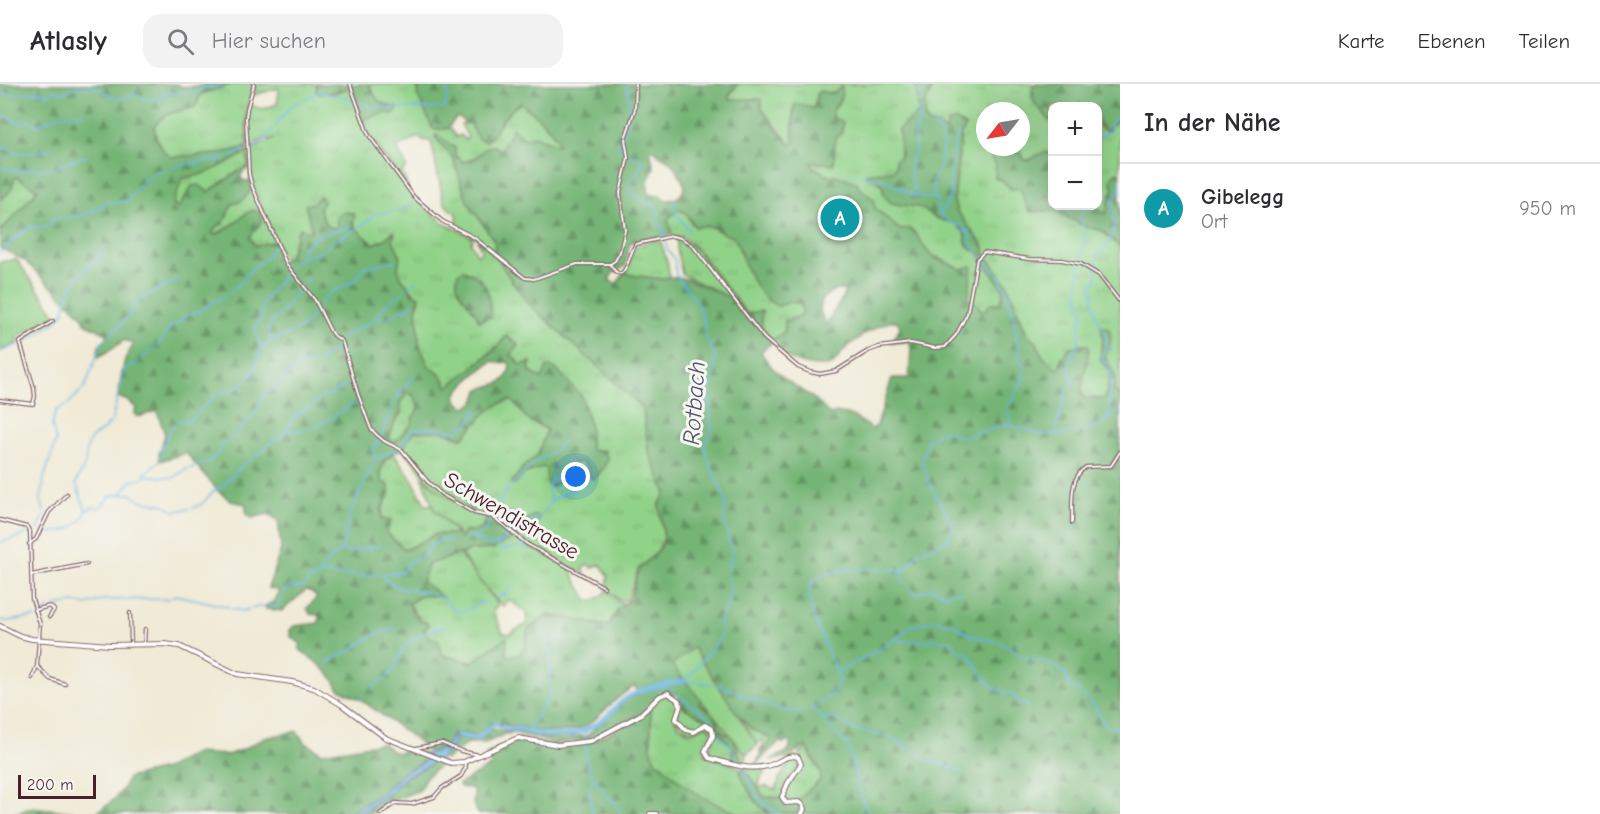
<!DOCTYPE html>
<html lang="de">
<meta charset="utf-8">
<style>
body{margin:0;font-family:"Comic Neue",sans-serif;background:#f2f2f3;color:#2b2b33}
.controls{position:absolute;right:18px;top:18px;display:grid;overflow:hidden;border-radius:12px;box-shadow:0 6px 24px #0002}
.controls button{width:54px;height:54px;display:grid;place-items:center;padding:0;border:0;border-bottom:2px solid #e1e1e2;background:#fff;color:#2b2b33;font:30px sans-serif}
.compass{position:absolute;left:976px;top:18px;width:54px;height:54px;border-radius:50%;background:#fff;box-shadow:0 6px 24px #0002;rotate:239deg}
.scale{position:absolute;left:18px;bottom:15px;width:78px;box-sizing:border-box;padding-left:6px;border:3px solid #4a1f2b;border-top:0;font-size:16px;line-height:21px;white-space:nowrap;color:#4a1f2b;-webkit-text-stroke:4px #f6f6f2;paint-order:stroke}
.you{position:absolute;left:576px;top:393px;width:21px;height:21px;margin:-15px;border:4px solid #fff;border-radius:50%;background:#1a73e8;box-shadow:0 0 0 9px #1a73e833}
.badge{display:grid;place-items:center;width:39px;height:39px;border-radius:50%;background:#c8321e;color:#fff;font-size:20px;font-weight:700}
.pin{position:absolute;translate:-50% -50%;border:3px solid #fff;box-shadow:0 2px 6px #0006}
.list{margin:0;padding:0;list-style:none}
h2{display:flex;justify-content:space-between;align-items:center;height:78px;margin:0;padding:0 24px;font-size:26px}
h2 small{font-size:20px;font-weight:400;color:#7c7c81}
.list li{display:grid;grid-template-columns:39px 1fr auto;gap:18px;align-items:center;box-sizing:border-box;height:90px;padding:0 24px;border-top:2px solid #e1e1e2}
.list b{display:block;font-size:22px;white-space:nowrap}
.list p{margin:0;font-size:20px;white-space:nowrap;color:#7c7c81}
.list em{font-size:20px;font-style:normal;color:#7c7c81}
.icon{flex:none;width:33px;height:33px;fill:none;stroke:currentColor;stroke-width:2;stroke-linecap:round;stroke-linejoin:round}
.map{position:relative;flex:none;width:1120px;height:730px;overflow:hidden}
header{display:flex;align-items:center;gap:36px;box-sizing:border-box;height:84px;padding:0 30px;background:#fff;border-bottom:2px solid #e1e1e2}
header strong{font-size:28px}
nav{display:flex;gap:33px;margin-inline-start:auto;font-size:21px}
.search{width:420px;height:54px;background:#f2f2f3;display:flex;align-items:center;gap:15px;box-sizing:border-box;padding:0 21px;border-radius:18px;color:#7c7c81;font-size:22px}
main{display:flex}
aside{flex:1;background:#fff}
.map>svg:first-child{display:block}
</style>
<header>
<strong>Atlasly</strong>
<div class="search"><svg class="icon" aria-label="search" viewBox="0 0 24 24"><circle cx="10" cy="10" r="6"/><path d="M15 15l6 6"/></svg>Hier suchen</div>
<nav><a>Karte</a><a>Ebenen</a><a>Teilen</a></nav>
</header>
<main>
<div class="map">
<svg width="1120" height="730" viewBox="0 0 1120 730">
<defs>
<pattern id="grass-tufts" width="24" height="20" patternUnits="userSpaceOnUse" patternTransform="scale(1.5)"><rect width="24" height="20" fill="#91d289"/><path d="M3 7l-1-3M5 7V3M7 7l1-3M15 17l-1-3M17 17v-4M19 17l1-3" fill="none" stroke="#7fb476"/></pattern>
<pattern id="forest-firs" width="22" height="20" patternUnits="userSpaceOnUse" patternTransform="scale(1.5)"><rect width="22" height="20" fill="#74b475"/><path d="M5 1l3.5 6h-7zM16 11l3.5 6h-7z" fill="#619260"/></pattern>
<pattern id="water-waves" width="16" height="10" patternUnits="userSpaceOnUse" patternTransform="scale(1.5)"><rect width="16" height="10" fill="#6cb5e4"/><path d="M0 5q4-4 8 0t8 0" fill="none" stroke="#5b93b9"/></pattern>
</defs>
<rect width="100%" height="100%" fill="#f6f6f2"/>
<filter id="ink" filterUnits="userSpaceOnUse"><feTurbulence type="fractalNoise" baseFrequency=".0167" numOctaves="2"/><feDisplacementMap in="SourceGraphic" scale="12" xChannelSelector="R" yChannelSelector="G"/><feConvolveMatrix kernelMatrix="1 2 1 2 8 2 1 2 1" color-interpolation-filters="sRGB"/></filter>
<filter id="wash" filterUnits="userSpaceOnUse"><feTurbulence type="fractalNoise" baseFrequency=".008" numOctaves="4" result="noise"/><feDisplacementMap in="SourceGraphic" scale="24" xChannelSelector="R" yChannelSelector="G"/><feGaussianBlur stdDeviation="1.35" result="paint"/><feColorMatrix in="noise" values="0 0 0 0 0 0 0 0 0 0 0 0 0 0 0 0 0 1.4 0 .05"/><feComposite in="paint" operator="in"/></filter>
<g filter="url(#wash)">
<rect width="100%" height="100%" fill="#f0ead6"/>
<g fill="url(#grass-tufts)" stroke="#6e785a" stroke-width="1.5">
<path d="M233,0H254L246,26L247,63L219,70L170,73C160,65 156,56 154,42C167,26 177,29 195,23L201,10Z"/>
<path d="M255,0H317L316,2C322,5 330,11 336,9C342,7 344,4 351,4L369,52L413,113L444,139L473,154L471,159L477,170H480L481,166L477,156L497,173L513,199L643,324L648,366L666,409L660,432L664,454L657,468L638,486L628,516H620L607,505L608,491L600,480L592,484L588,480L583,484L585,490L535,465L516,451L540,432H533L509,445L493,432L473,427L440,409L429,398L414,378L402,365L409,353L414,348L420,347H443L463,354C476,339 491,319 511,316C520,323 523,333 533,339C539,342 542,341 547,346L537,372L525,381L512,399L515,401L523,390L544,383L546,385L552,403L568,392L570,396L575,379L578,377C588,379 588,386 590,394L593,395L599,390L608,376L598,366L592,367L590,364V343L582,313C568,306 537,297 529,285L531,278L521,281L511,271L518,261L503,257L454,300L448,303L442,292L429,282L419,261L417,222L420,216L401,193L398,184L400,171L393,156L395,149L392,148L385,155L374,160C363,150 351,146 353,129L342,128L337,143L332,144L326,141L319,124L323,117L320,112L312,146L308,148L300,144C292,154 295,168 284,176L250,95L248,67L274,55H265L248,62L247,34L249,21L263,25L277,20L279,8L278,4L255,11Z"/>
<path d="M369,0H415L418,3L436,46L449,43L456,53L461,51L465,56L468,53L461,40L468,39L486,58C499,46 505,27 521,19C536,31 551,43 559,60L557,61L534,52L525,55L513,44L501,66L493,62C482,67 476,75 464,78L455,71V64L437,51L435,52L453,74L467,117L495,158L494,169L475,153L458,143L457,130L447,123L443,116L431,57L421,56L418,53L397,64L407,83L402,88L408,103L370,52L363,35L386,29L393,30L398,25L397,23C378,20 377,17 369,0Z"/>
<path d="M738,0H916L919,29L899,45C902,60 901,74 893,88L872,89L875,95L882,101L884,112L920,123L936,134L955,139L965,149L967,161L978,169L1004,206L1000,219L984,227L968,216L961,185L930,170L920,158L900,146L875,124L874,116L847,94L834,91L831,93L814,84L811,78L832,80L834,79L835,36L832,33V28L839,18L841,3L833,10L820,7L813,23L797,20L793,25V53L795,58L791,61L762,25V20L729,15L727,13Z"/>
<path d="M934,0H1034C1027,20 1040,21 1049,36L1052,37V70L1044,68L1027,77L1016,67H1002L994,63H1021V27H985V63H994L991,74L996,81L995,90L1011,105L1020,104L1028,125L1031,128L1054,126L1086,143L1101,146L1120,163V312L1114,307C1118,287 1112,289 1104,273L1110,264L1101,241L1103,253L1100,275C1113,290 1111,296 1104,315L1083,314L1081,309L1082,299L1061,273L1060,284L1057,285L1043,273L1037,259L1027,250L1007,200L985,170L984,163L957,127L954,117L961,50L941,46L937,41L930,40L925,35V20Z"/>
<polygon points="1120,34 1120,89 1115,89 1114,106 1109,116 1106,131 1096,122 1098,122 1098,39 1102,46 1108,47 1113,39"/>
<polygon points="247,68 248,84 236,89 208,108 203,104 183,116 179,123 173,120 182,94 192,93"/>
<path d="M17,93L38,105L0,148V115C7,112 14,101 14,94Z"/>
<polygon points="251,107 275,157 255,162 249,152 246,129 239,138 214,151 212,149 217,142 223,140 232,120 240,118"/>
<path d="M678,126L685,128L692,140C697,141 703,140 708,142C717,144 723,152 732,151L736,155L742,174L778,222L791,218L800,219L803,228L800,232L785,237L784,248L771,257L762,243L761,227L747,230L697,165L682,153L672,151L668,135Z"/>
<polygon points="677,154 693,163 730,209 730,214 682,190 677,165"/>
<polygon points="660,155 668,181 669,193 664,195 630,191 625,188 628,184 634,163"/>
<path d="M409,309L412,310C414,313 418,318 419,322C420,332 403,354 395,359L389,354L395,337L401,329L400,318Z"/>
<path d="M393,369L412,395L426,422L430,420L457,450H436L405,466L386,448L391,436L382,437C379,422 392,415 388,400L382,399C379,385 382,378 393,369Z"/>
<path d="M422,392C436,407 454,417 472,428C484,434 498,432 504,446L494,444L487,435L483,444L463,453L461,456L459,451L434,425Z"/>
<path d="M515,452L530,463L571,484L575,495L588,517C594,517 604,512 607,506L619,518L626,520L618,525L608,542L548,531L528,545L524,565L519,571L506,572V554L473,577H465L442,571L425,548L426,538L420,537L409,519L422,511L442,513L422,497L429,480L459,470L497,519V522L493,527L503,549L509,550L527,540L526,528L509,516L503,522L499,519L479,496L461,470L472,466L493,465Z"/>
<polygon points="707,609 738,631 752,645 769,653 771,655 763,668 763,655 745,670 747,674 742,678 736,661 717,643 712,629 699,619"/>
<path d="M668,611L677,617L678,623L674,634L679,642L690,649L705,642L711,645L712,654L704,663L705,671L741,684L740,688L754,715L769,730C760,730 750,730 741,730C710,724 681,701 659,679L656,678C647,664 653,641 650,625L660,614Z"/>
<polygon points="681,621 708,636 728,658 732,664 733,677 735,679 711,673 706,669 714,654 714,646 705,640 696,646 688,646 677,636"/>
<path d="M806,663L821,690L820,696L799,716L788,718L783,713C788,699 807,685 799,670Z"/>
<polygon points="795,672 800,678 799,683 786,699 781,714 764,713 743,684 764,684 765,690 761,692 759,703 764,703 765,702 776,706 780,693 789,682 786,675"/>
</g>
<g fill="url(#forest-firs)" stroke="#5f6a50" stroke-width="1.5" fill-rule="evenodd">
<path d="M0,0H178L179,2C189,4 194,2 203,0C212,0 224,0 233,0L201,10L195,23C177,29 167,26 154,42C156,56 160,65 171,73L219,70L247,63L245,70C225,80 205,93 182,94L173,120L179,123L192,102L199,101L208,108L239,87L247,84L241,91L242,96L249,97L252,106L240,118L232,120L223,140L217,142L212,149L214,151C231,146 239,132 253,126L260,129L262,137L250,153L255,162L275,157L278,170L275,173L279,179C297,170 291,158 300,144L308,148L312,146L305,121L313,119L321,112L324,117L319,124L326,141L332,144L337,143L336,133L342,128L353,129L355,132L352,138L354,143L374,160L385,155L394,147L393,156L400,171L398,184L401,193L413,210L420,212L417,222L419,261L429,282L442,292L448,303L496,265L506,252L517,259L518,261L511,271L521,281L531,278L529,283L530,288L542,295L547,283L555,284L582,313L590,343V364L592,367L604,366L608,376L599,390L593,395L591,394L589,385L581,378H575L576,402L573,404L570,403V396L568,392L551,403L547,401L546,385L543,383L523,390L515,401L511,399L525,381L537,372L547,346C542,341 539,342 533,339C523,333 520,323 511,316C491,319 476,339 463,354L443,347L414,348L402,365L393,369L383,378L380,389L382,398L388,400C392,410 386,417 381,424L382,436H391L386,448L405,466L436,450H457L461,456L463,448C476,444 480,452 485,436L489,434L494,444L508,445L515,452L493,465L472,466L429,480L422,497L442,513L422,511L409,519L413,530L418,532L420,537L426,538L429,541L424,546L428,553L438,556L442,571L465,577H473L507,554L506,572L519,571L524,565L528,545L548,531L608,542L618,525L631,515L638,486L657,468L663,460L664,454L659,421L666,409L648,366L643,324L531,222L513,199L494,169L495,158L467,117L453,74L435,53L437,51L455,64V72L464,78L476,74L487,63L493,62L501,66L513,44L525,55L534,52L557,61L559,60C551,43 536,31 521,19C505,27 499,46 486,58L478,55L469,39L464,38L460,34H456L447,45H433L417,10L419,8L415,0H738L728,13L729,15H761L762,25L779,49L791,61L795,58L793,53L794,21L797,20L813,23L816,20L817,9L820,7L833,10L842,3C843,21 832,19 832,33L843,38L842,49L835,54L834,79L832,80L811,78L814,84L831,93L834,91L857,98L859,103L874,116L875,124L900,146L908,144C919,149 921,161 930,170C937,177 952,180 961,185L972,182L968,216L977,220L980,225L984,227L991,219H1000L1004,206L978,169L967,161C965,157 965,151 964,148C957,137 944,138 934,133C929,130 924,124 917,123C898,119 886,126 882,101L875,95L867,93L866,90L893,87L896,83L895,76L900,73L899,45L919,29L916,0H934L925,20V35L930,40L937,41L946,47L947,40L955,36L966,43L961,50L954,117L957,127L984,163L985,170L1007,200L1027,250L1037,259L1043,273L1058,285L1060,284C1062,267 1070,259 1088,261L1089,265L1081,309L1084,314L1104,315L1106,313C1108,292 1115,293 1100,275L1103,253L1101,241L1109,245C1113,256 1109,263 1105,273C1112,289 1118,287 1114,307L1120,312V368L1115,376L1120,375V730H769C758,723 739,696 741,684L753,696L764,713L781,714L786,723L798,720L801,713L820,696L821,690L810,668L805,662C795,669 784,676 772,675L787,668L790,663V657L783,659L779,658L755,681L760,673V665L762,663L763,668L771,655L769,653L752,645L738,631L707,609L699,619C703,623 708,625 712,629C722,640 713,645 732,652L739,668L741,676L739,679L733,677L732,665L728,658L708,636L684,624L677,611L666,607L657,612L640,630L590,656L554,659L516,649L505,650L486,659H468L445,676L441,674L458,653L479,657L491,645L503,647H522L546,654L587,652L627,615L639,610L635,602C618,610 605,628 589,640C582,645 576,646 568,647C537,651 519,641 490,639L478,653L463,649L452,653C444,668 435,671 419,664L422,661L419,658L360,615L339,605L331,592L320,581L299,565L301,560L290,552V546L294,542L319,539V531L310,530L307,524L317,513L312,508L306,506L282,527L266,525L265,522L273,518L279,509L277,506L268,504L281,465L278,436L268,430L252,434L246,430V420L231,417L219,408L186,369L160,377L159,370L165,351L157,327L138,333L134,330L136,324L128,317L118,313C118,310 124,276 126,273C128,268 132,266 133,260L125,256L99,273L97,272L99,262L107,253V250L85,239L82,232L24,176L0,164V148L38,106L17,93L14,94C14,103 9,111 0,115ZM652,66H655C658,72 661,71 666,75C675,81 682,93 685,103C681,113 676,116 665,116L660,111H652L648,108V97L654,84L650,67ZM678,126L685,128L695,143C703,142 710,141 717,145C724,149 724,152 732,152C739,158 739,165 742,173C747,189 762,217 778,222L791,218L800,219L803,228L800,232L785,237L784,248L771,257C765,248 758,240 763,228L761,227L745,230L734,215L687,195L669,193L663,195L630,191L625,188L616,200L609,196L613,189L625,182L630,159L672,151L668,135ZM834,206H845C842,220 831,229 826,241L820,227L822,215ZM891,237H897L900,243L892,259L909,257L911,263L909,294H892L877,341L872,345C859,336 845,324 830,331C825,326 819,318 813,314C793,300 774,291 761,268L772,258C776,262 780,267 784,271C793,279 822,286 833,280C838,276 839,270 844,266C857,254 875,243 891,237ZM493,277L499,279L508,278L510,281C508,303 494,298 479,306C477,316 475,320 464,323L458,318L456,312C459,302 484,282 493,277ZM409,309L412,310C418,320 421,324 412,334L413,338L395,358L389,354L395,337L401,329L400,318Z"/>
<path d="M317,0H369C377,17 378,20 397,23L398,25L393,30L386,29L363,35L352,4C340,4 331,11 319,10L316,7Z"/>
<path d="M1034,0H1120V34L1106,48L1098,39V22H1052V37L1049,36C1040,21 1027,20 1034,0Z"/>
<path d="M994,63L1012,69L1021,68L1024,76L1027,77L1044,68L1052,70V122H1096L1106,130L1111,108L1114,106C1110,98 1109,90 1120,89V111L1118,119L1120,118V163L1101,146L1086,143L1054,126L1031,128L1028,126L1020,104L1011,105L1002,96L995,95L996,81L991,74L990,65Z"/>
<path d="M464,186C488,194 490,210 491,233L479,237C473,218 451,211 458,189Z"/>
<path d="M533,432H540C538,445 527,447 516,451L509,445Z"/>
<path d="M650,625C653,641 647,664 656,678H659C683,703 709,720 742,730H478L473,719L474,710L472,704L460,703L459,700L490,682L493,676L486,671L487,669L520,655C567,664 580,667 622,642C632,636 642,633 650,625Z"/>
<path d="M297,647L304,658L322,669L382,659L392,667L399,669L406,664L426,670L428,675L404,688L383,708L349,730H94C112,718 120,713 128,694L168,684L195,669L227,671L244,665L264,654Z"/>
<polygon points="436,675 443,679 425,694 420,706 399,714 370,730 359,730 390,708 404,694 424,684"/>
<polygon points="33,723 88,730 13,730"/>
</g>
<g fill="#91d289" stroke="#6e785a" stroke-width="1.5">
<polygon points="16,175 56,231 52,236 37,245 36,243 16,254 20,258 0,266 0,178"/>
<polygon points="693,564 758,661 746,670 672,581"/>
</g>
<path fill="url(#water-waves)" stroke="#5b6a88" stroke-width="1.5" d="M463,649L464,653L456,654L451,665L441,674L424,684L407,692L390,708L359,730H349L383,708L404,688L423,679L428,673L426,670C444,666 444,664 455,650Z"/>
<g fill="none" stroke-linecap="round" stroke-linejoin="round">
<g stroke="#6cb5e4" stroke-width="1.5">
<path d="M626,0C633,30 628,34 619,61L624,70L640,74L643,79L628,105L631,110L656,123L658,128L657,134L664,147L667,165L675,176L676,191L696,216L705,240V251L715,271L713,301L708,306L712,346L705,360L707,374L726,416L724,438L732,468L728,492L731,510L728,520L720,535L721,553L699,581L684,597"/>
<polyline points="0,10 42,8 49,11 54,6 62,9 75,3 83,4 91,1 118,15 135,11 147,15 159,15 165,9 200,8 202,4 209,2 216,4 225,0"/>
<path d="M305,15L319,8C331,12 342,11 354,16"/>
<polyline points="359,18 372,23"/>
<polyline points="919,19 921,6"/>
<polyline points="374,23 444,25 448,11 447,6 451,0 453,0"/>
<polyline points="0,29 20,39 28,37 37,41 60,31 84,29"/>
<polyline points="1098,53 1111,46 1110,39 1120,32"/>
<path d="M0,62C6,63 8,66 13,68C19,71 46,67 51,64"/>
<polyline points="250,64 263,58 291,22 301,17"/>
<path d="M0,84L18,87L30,85L39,87L42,84C56,88 73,73 87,73"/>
<path d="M847,89L886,96L915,112L938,115C939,118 938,122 938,125C941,136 953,140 961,142L966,149L968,146L971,152L969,159C981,170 991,189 1003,193L1000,197C1010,209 1011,225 1015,238C1018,248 1014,258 1020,267L1019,275L1024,283L1023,297L1008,322L1010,339"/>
<polyline points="916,112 911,93 911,76 915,68 915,52 921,25"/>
<polyline points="934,114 933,96 939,84 943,62 942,54 934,39"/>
<polyline points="673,117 676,120 676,130 690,147"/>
<path d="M941,129C944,124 949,117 950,112C951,95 950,62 959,49"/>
<polyline points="336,156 363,141 375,130 395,127 409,122 414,118"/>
<polyline points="325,165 332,158"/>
<path d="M0,168C4,164 27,144 30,143C34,142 40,143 45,143L54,135L85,131L104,119L126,118L146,94L155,90L165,85L205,77H219L245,66"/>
<polyline points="301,174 303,164 310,157 318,152 349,142"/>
<polyline points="387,177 395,177"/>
<polyline points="1080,178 1086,149 1081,136 1084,122"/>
<polyline points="291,182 301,174 322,168"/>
<path d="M1096,188L1097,172C1120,150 1113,146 1113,115L1119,109L1120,96"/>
<path d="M1096,190V198L1092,200C1093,210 1093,221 1096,231C1100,242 1107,246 1105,259L1112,265L1103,266L1101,273C1112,287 1115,293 1108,310L1111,318L1107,334"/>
<polyline points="304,199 308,195"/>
<polyline points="406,205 417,196"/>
<path d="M321,220C324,215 330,208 335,206C347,200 358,200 362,184L384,179"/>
<polyline points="377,234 383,223 403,208"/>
<polyline points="342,254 377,234 389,234 400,226 407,225 412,219"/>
<path d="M270,258C266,236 276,236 287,222C292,215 296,209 301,203"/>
<polyline points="23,259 54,239 63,230 70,206 77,194 106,164"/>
<polyline points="262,265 270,258 303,243 318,225"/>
<polyline points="0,268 19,260"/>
<polyline points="68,320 85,303 102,258 121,241 141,215 179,195"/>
<polyline points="112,336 124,286 137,279 160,259 171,242 181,237 185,232 204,225 213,217 220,215 232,207 243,196 250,186 267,173 273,162"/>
<path d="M288,347C313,350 336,330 356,318"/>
<path d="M1055,350L1066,308L1074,299C1059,272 1086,263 1078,243L1083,232L1078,209L1080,181"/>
<path d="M382,352L386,336L390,333C392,317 403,303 415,292"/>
<polyline points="401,363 411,347 425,344 457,347 463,343 476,331 476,324"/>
<polyline points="376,374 373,365 379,356"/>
<polyline points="161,375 161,365 172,342 179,337 189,337 217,310 239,303 253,290 261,266 255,243 262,229 264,215 277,201 287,186"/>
<polyline points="145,391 173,394 187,385 209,378 219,369 222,361 240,347 245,339 254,332 264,312 299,280 317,279 335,266 339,258"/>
<polyline points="513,400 535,378 553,368 564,357"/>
<polyline points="121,410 131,410 139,416 165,421 174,427 189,425"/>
<polyline points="552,417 582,400"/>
<polyline points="101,423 110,412 121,410 131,397 143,395 146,388 158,378"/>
<polyline points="193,424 202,420 216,405 220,405 243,381 262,368 273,356 281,354 295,332 310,323 322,313 332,310 348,301"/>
<path d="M86,426L76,400C77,393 82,389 84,383C87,375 85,361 91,355C97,349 103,348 110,339"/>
<polyline points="87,426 93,423 98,424"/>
<polyline points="544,427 551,417 548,406 551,396 560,394 567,386"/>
<polyline points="492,430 510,402"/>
<polyline points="38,446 45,430 41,417 44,394 56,357 52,341 56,327 65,322"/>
<path d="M42,446C45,446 48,447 51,448C64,450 83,440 86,427"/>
<polyline points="513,447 523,439 538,435 541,431"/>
<path d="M465,453H471C479,458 495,466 503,457C505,455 507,452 509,449"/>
<polyline points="476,456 478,450 485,448 489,434"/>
<polyline points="0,458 23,452 28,448"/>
<polyline points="497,461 502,465 523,463 529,465"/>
<polyline points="342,466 347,468 382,461"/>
<polyline points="901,486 904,500"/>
<path d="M320,491C323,477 332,475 341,466C343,464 349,436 349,432L376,375L397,365"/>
<path d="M384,491L385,497L404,506L410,504C422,510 434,507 445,516"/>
<polyline points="908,504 916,510 931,504 947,511 953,508 961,508"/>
<polyline points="172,513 176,511 229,523"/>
<polyline points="497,513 506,510 513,501"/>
<polyline points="447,518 454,526 461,528 485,518"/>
<polyline points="54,522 75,519 87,521 102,516 169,515"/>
<polyline points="232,525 243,527 258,523 278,522 284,507 288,504 302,503 309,496 327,489 339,491 349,490 356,492 403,488 407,478 426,471 430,461 442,456 452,457"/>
<polyline points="40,532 43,531 49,524"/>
<polyline points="0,536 8,537 35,533"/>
<path d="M894,556C913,559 932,554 950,557C955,560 957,564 960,567C963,569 966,569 969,571C978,580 981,594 992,602C1001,609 1015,607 1018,618L1026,620L1029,624"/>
<polyline points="326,579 351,566 374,551 396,544"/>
<polyline points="838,588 887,561 911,542 936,536 954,541 972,552 1001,559 1012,564 1023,573 1047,578 1065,589 1070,602 1080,608"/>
<path d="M683,597C697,598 711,599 724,603C756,614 790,642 823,618C831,612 836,606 839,596C834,573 799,519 813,498C822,486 849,486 862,485C876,484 890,487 905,486L918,469L948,455L953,445C946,420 923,401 923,375C923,369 926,362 927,356C941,348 945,341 960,353L969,352L1006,340L1041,350L1055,351L1094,345L1120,327"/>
<polyline points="664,601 710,634 719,652 731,662 738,679"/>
<path d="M371,604C378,597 388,594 394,586C398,581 398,575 401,569C407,554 430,546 445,543"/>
<polyline points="1083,610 1095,623 1106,642 1120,645"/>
<polyline points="361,614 363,612"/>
<polyline points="813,625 847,661 851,669 856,697 868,730"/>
<polyline points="821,634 833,634 840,638"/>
<polyline points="843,640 857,646 889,653 911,665 927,676 963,688"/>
<path d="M528,648C532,639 549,614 550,608C551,599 548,592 552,583L550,578L547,551"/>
<polyline points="585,648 587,680 593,694 589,704 593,730"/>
<path d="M742,685C745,690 751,696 753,702C757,717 766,724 780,730"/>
<path d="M593,694C603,702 606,715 617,720L621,730"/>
</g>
<path stroke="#6cb5e4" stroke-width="4.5" d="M458,651L477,655C485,651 487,642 496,640C503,647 513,644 522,646C553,654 579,656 605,634C612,628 618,620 625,615C642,603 664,601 683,597"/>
</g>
</g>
<g filter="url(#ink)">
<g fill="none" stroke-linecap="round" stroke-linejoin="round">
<defs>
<g id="minor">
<polyline points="254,0 247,25 246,34 249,90 252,102 287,181 315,216 332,250 342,257 358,310 371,345 377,351 384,357 402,366 427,397 441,410 474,429 493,433 527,460 604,503"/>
<polyline points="350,0 368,50 414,113 442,137 475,154 525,194 534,195 577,180 610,180 615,177 620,168 625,146 620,109 628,74 625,55 635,25 636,0"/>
<path d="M610,180C626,207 628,169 636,160L672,152L681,154L692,161L764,254L798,283L810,288L820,290L836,287L868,267L879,263L911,259L935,264L945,263L956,251L967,230L977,175L984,168L1029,175L1062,176L1081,180L1099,191L1120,218"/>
<polyline points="0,316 33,320 35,312 34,304 20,258 53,237"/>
<polyline points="0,436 27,443 30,448 32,515 40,540 37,582 32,594"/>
<path d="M1072,439C1073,421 1068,394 1086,383L1111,382L1120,368"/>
<polyline points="29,460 36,455 49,428 67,410"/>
<polyline points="31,491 87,480"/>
<polyline points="35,526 50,522 54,526 49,533"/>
<polyline points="130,529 131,559"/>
<polyline points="144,561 145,545"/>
<polyline points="38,583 50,595 65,600"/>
<polyline points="416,664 442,659 461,667 479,671"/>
<polyline points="380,730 395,719 412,720 434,713 442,704 461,692 466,683 464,678"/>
</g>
<g id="tertiary">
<path d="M0,542L20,552L32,555L110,561L165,560L179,562L237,590L292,598L314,604L342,621L386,654L451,679L464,678L518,654L558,661L591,657L640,631L660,612L668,609L679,617L680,622L676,635L686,646L694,648L705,641L712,645L713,652L705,667L709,674C728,679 748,687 767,682C777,680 788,669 798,673L801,680L788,699L782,713L786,719L798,718L802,720L804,725L802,730"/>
<polyline points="650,730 656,730"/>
</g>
</defs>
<use href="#minor" stroke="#846667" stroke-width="4.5"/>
<use href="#tertiary" stroke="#846667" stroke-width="6"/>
<use href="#minor" stroke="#fff" stroke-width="2"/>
<use href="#tertiary" stroke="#fff" stroke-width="4"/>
</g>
</g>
<g text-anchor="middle" stroke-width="6" stroke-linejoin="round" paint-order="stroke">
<g font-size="22" fill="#4a1f2b" stroke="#f6f6f2">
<text transform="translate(512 431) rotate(30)" y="8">Schwendistrasse</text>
</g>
<g font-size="24" font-style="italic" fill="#56546c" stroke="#f6f6f2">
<text transform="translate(694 319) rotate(-86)" y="8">Rotbach</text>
</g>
</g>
</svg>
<div class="controls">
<button>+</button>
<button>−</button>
</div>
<svg class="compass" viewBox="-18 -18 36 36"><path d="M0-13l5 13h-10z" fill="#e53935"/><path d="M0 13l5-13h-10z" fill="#7c7c81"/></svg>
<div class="scale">200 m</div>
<div class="you"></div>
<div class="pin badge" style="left:840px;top:134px;background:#0f9aa8">A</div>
</div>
<aside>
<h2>In der Nähe<small></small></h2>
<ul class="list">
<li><span class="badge" style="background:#0f9aa8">A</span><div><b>Gibelegg</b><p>Ort</p></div><em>950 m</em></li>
</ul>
</aside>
</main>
